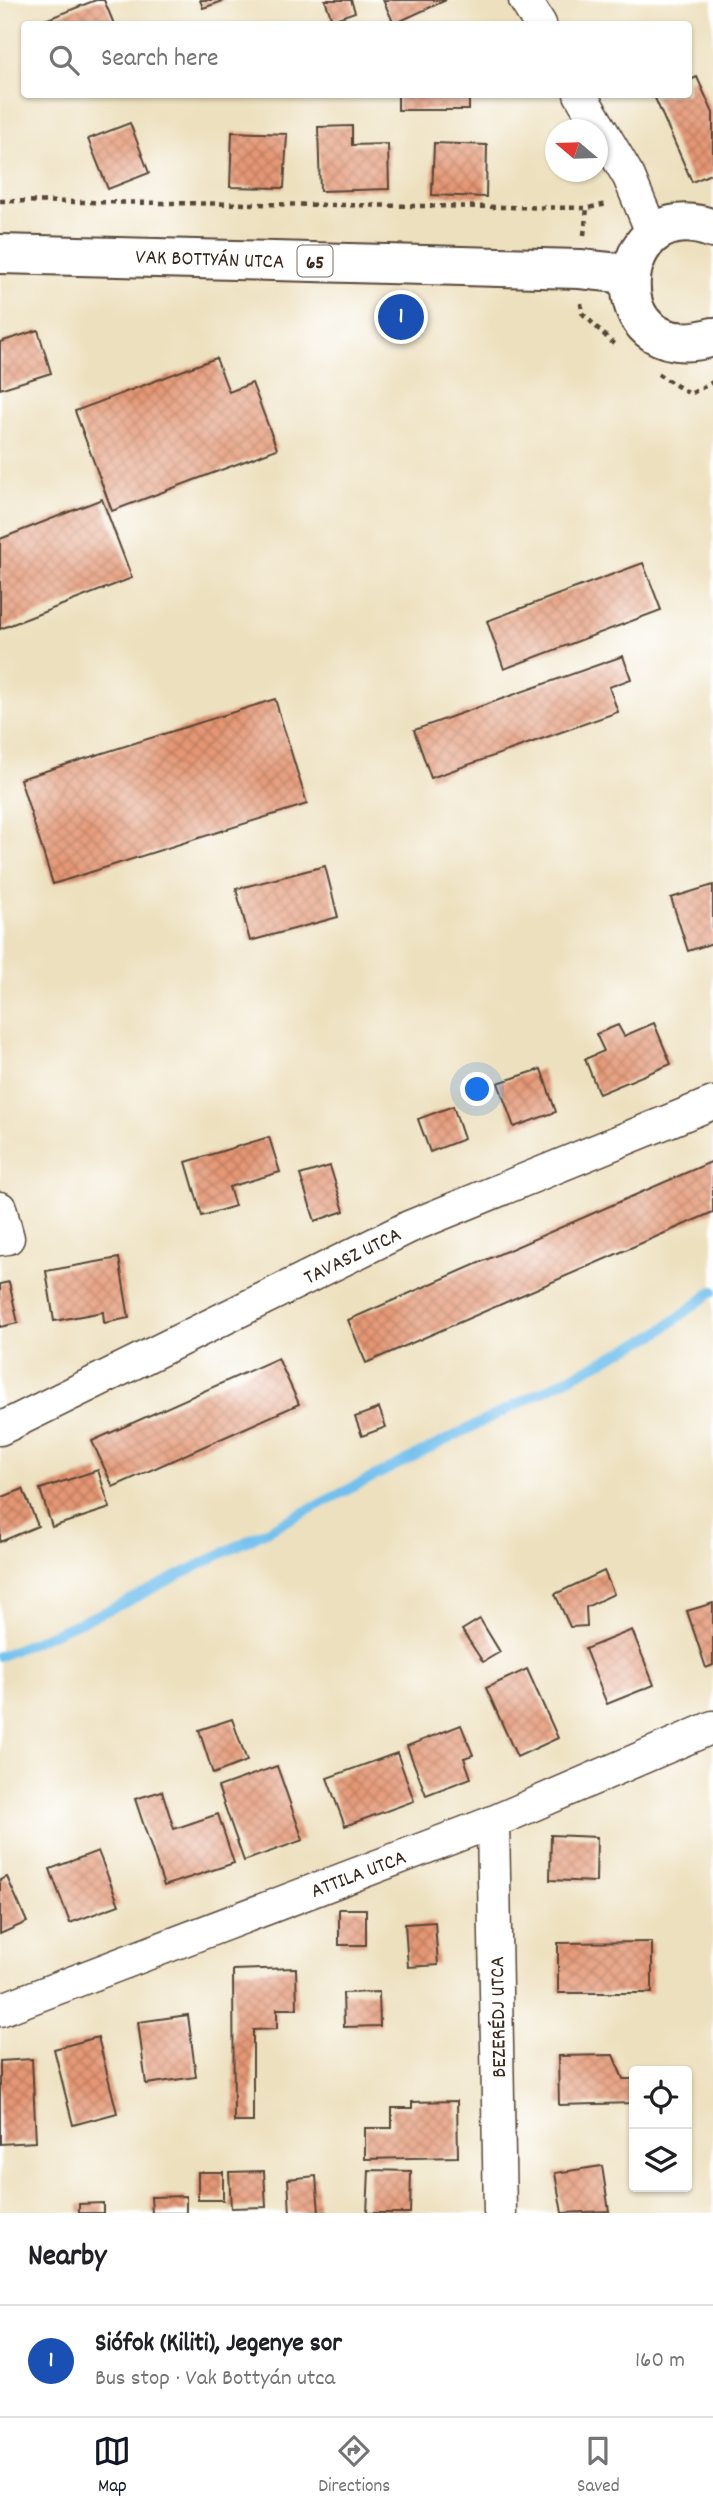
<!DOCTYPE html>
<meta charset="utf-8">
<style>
body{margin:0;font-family:Dekko,sans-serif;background:#f2f2f2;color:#202124}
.controls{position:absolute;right:21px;bottom:21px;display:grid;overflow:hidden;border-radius:7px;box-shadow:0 2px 5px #0004}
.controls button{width:63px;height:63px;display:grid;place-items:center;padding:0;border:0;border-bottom:2px solid #e0e0e0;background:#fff;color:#202124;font:35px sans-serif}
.compass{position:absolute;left:545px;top:119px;width:63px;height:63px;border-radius:50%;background:#fff;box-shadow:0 2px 5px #0004;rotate:289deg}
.you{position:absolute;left:478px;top:1090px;width:24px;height:24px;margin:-18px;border:5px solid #fff;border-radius:50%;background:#1a73e8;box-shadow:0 0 0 10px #1a73e833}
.badge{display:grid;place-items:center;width:46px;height:46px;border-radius:50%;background:#111827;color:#fff;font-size:23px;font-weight:700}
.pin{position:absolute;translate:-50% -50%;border:4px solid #fff;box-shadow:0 2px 7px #0006}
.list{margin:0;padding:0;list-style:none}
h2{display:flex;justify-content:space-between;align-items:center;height:91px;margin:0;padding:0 28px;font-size:30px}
h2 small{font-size:23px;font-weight:400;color:#757577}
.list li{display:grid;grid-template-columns:46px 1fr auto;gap:21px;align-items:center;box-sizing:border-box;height:112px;padding:0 28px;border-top:2px solid #e0e0e0}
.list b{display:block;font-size:26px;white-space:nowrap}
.list p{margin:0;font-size:23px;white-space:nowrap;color:#757577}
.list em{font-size:23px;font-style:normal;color:#757577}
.icon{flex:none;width:38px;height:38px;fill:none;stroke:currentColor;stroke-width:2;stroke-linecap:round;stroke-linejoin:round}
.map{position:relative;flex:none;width:713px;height:2213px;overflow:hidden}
.search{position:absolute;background:#fff;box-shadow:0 2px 5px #0004;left:21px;right:21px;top:21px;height:77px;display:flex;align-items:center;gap:18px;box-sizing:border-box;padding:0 24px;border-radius:7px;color:#757577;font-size:26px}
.sheet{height:203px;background:#fff}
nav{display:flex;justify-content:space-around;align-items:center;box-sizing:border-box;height:98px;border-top:2px solid #e0e0e0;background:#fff;font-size:19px;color:#757577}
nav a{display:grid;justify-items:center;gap:4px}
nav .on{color:#111827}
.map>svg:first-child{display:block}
</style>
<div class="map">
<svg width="713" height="2213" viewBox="0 0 713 2213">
<defs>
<pattern id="building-cross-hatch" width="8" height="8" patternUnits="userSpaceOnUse" patternTransform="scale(1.75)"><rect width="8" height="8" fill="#e59774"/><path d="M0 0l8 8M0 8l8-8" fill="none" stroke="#bb7b5f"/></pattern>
</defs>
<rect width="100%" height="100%" fill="#fff"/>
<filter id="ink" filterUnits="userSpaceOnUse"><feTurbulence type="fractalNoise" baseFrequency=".0143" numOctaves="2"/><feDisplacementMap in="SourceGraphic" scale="14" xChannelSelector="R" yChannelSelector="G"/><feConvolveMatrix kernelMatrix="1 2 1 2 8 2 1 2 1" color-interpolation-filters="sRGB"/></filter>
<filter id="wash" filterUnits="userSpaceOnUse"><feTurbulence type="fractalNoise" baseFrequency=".00686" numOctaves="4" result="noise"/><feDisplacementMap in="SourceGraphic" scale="28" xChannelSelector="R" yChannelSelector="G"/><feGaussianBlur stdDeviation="1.57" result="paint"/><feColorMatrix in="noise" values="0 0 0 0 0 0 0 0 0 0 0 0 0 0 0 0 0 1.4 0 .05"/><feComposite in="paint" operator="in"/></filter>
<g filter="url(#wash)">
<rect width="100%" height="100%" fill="#ede0be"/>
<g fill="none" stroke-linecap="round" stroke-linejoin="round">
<polyline stroke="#72c0ed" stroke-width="10" points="0,1656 120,1605 658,1333 713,1291"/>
</g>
<g id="blocks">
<g fill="url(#building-cross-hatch)">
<polygon points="96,0 104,0 114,24 47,24 45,20"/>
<polygon points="200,0 226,0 203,8"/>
<polygon points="325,0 351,0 355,12 332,20"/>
<polygon points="383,0 446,0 394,24"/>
<polygon points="697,77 713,113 713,173 692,182 654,96 688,94 688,81"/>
<rect x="398" y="94" width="71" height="16"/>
<polygon points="130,123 149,173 108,189 88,139"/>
<polygon points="352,126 352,145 388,144 389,189 320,191 318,127"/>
<polygon points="232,132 287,134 284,188 230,187"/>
<polygon points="434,143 487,145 486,197 432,195"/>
<polygon points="38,330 51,373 0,389 0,342"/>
<polygon points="216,358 229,392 252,383 277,449 112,511 75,411"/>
<polygon points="102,499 132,578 0,629 0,539"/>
<polygon points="643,563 661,610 504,669 487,621"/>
<polygon points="623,656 631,679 609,687 618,712 431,778 414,730"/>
<polygon points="275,699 307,804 53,884 20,779"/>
<polygon points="325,866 338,917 250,941 236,889"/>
<polygon points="713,885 713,943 688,951 671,898"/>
<polygon points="654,1023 671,1064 599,1094 585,1059 604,1051 596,1034 618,1025 624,1036"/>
<polygon points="541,1069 556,1112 514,1127 498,1083"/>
<polygon points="453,1106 464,1139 430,1152 418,1119"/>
<polygon points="269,1137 280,1172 229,1187 235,1206 202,1216 186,1162"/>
<polygon points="713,1161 713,1212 366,1363 348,1320"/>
<polygon points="330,1166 344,1211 315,1221 300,1175"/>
<polygon points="119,1258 129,1318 104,1323 103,1312 54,1321 46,1271"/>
<polygon points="9,1282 18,1323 0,1327 0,1284"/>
<polygon points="278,1358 299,1404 113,1487 92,1441"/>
<polygon points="379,1408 386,1427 362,1436 355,1417"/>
<polygon points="98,1470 110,1508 52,1527 40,1489"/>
<polygon points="23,1489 38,1526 0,1542 0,1498"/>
<polygon points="604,1571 614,1594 586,1607 587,1626 570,1627 555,1594"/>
<polygon points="713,1603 713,1665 706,1668 687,1611"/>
<polygon points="480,1619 500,1652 483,1662 462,1630"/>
<polygon points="632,1630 654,1685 607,1704 585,1649"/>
<polygon points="527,1669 558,1738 517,1757 486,1688"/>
<polygon points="232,1719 247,1761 213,1774 199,1730"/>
<polygon points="461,1725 473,1755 464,1758 471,1778 426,1795 407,1746"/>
<polygon points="397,1753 414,1801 345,1826 327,1778"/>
<polygon points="277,1766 303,1840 244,1861 218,1787"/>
<polygon points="162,1791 174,1829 218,1814 234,1863 164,1886 135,1799"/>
<polygon points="551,1835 597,1837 596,1882 550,1880"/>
<polygon points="98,1851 119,1905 70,1923 50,1869"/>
<polygon points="7,1877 27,1922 0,1934 0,1880"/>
<rect x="339" y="1909" width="27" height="36"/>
<polygon points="435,1922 438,1965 408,1967 405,1924"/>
<polygon points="652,1942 652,1993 558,1993 558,1943"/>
<polygon points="296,1968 297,2009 277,2009 277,2029 253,2030 253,2122 234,2122 233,1970"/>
<polygon points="379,1992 380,2026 344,2027 343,1993"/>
<polygon points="188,2015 196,2077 146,2084 138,2022"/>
<polygon points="98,2037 117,2113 73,2125 54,2049"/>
<polygon points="613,2055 623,2079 634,2079 634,2103 559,2105 558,2056"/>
<polygon points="32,2059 36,2142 0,2144 0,2061"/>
<polygon points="457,2101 458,2157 365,2159 365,2128 392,2128 392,2108 412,2108 412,2102"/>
<polygon points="602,2166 609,2211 562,2213 555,2173"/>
<polygon points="369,2170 411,2171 410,2213 367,2213"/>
<polygon points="264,2171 266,2207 231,2208 229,2172"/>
<rect x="198" y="2172" width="25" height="28"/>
<polygon points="316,2176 319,2213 290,2213 288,2179"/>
<polygon points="186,2196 186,2213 152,2213 151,2197"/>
<polygon points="103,2203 103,2213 79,2213 79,2204"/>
</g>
</g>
</g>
<g filter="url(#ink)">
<use href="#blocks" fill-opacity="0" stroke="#564536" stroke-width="2"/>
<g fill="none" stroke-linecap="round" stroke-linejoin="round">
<defs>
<g id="street">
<polyline points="525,0 540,24"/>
<polyline points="580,94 629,177 653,235"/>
<polyline points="0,1208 8,1238 0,1239"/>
<polyline points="0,1429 409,1227 713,1103"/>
<polyline points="493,1822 500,2213"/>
<polyline points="0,2010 493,1822 713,1727"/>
</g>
<g id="primary">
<path d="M713,229C611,189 596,372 713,337"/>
<polyline points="0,254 580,269 629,274"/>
</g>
</defs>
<use href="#street" stroke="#564536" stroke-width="35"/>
<use href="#primary" stroke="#564536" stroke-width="42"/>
<g stroke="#564536" stroke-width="4.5" stroke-dasharray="5 5" stroke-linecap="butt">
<polyline points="0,201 587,208 608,204"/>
<polyline points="584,235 587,208"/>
<polyline points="581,303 582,313 616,346"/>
<polyline points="658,374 690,394 713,382"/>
</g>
<use href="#street" stroke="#fff" stroke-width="32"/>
<use href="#primary" stroke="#fff" stroke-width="38"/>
</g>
</g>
<g text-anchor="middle" stroke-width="6" stroke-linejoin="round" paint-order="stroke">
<rect fill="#fff" stroke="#766a62" stroke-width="2" x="297.5" y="245.5" width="35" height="31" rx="5"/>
<g font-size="19" font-weight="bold" fill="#3b2a1e">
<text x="315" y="268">65</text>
</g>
<g font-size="21" fill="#3b2a1e" stroke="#fff">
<text transform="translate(210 258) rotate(2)" y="7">VAK BOTTYÁN UTCA</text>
<text transform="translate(352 1255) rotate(-26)" y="7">TAVASZ UTCA</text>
<text transform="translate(358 1873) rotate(-21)" y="7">ATTILA UTCA</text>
<text transform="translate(497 2017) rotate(-91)" y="7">BEZERÉDJ UTCA</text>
</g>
</g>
</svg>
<div class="controls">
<button><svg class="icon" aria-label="locate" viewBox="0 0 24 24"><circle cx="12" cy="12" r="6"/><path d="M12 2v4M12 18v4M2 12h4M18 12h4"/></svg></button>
<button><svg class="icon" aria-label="layers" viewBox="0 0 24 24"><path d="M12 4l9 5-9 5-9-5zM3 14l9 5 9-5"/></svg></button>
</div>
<svg class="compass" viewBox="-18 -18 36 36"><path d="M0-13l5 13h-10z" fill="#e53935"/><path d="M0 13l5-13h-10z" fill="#757577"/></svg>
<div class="you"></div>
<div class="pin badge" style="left:401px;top:317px;background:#1a4fb4">1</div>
<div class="search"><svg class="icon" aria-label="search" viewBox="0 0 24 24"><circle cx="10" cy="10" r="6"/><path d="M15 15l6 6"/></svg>Search here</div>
</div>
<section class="sheet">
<h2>Nearby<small></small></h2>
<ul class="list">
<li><span class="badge" style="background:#1a4fb4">1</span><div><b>Siófok (Kiliti), Jegenye sor</b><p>Bus stop · Vak Bottyán utca</p></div><em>160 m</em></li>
</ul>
</section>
<nav>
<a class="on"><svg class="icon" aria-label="map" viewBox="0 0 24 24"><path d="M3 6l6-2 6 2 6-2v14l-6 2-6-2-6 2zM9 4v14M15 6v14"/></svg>Map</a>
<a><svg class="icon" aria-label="directions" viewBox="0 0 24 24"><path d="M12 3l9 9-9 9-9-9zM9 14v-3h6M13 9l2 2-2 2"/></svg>Directions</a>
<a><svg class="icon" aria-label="saved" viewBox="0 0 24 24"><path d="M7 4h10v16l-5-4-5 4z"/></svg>Saved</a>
</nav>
